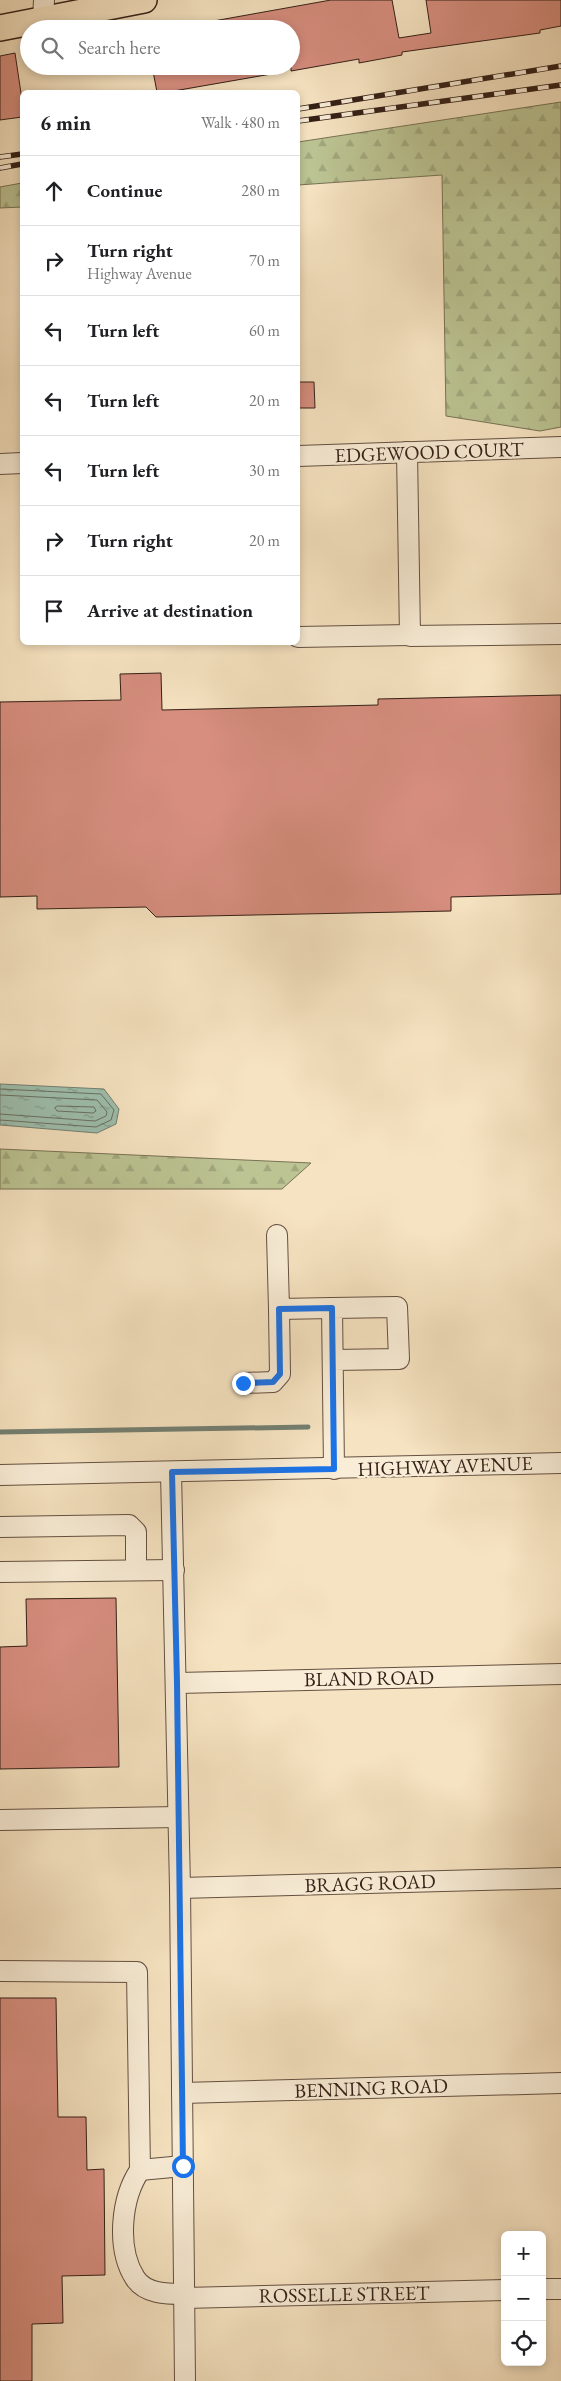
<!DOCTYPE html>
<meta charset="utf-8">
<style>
body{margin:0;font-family:"EB Garamond",serif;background:#f2f2f2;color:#202124}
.controls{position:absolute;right:15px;bottom:15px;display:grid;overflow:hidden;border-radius:8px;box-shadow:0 2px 8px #0003}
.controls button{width:45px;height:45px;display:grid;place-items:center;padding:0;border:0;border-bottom:1px solid #e0e0e0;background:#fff;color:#202124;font:25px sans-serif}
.stop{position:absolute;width:15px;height:15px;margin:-11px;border:4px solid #1a73e8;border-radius:50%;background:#fff}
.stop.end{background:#1a73e8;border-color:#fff;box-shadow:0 1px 5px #0008}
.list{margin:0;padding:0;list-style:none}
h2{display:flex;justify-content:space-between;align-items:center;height:65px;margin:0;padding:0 20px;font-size:21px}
h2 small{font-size:16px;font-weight:400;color:#757577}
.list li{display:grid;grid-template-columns:32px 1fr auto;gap:15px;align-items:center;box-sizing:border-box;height:70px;padding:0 20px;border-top:1px solid #e0e0e0}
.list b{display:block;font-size:19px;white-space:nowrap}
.list p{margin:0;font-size:16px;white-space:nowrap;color:#757577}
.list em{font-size:16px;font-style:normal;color:#757577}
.icon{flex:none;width:28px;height:28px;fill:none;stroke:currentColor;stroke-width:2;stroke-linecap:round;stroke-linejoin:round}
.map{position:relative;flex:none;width:561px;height:2381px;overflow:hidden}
.search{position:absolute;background:#fff;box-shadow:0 2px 8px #0003;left:20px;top:20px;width:280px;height:55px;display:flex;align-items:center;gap:12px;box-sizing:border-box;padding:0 18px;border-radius:28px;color:#757577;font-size:19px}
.panel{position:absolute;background:#fff;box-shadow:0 2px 8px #0003;left:20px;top:90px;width:280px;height:555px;border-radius:8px}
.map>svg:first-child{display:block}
</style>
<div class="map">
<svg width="561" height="2381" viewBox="0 0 561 2381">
<defs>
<pattern id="forest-firs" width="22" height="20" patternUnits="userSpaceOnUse" patternTransform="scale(1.25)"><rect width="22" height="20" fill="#bcc493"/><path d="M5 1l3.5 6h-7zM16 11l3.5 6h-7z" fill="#a2a87e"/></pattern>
<pattern id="water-ripples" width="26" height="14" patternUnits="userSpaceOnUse" patternTransform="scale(1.25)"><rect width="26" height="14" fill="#9dbfae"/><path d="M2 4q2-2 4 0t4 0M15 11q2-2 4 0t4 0" fill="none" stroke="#819b8d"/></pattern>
</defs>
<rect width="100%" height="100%" fill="#f6e3c1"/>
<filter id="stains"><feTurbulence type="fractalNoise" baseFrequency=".004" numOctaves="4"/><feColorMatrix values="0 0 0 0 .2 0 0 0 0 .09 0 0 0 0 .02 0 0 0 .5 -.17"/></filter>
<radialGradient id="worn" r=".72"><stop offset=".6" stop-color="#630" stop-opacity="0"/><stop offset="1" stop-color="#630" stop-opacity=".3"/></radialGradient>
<g fill="url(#forest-firs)" stroke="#787254">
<polygon points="561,102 561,427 540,431 446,416 442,175 298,185 298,142"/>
<polygon points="22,183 22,207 0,208 0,187"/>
<polygon points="0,1149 311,1163 282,1189 0,1189"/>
</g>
<polygon fill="url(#water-ripples)" stroke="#737f71" points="0,1084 104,1089 119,1109 116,1124 97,1133 0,1125"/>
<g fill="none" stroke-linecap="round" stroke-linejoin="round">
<g stroke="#686f62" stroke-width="1">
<polyline points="0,1089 101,1094 114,1110 111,1120 96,1127 0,1120"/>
<polyline points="0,1095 97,1100 107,1112 106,1116 95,1121 0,1114"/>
<polygon points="58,1106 94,1107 96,1111 93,1113 57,1111 55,1108"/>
</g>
<polyline stroke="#737f71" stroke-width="5" points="0,1432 308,1427"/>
</g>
<g fill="#d78e7f" stroke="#341f16">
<polygon points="331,0 392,0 399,38 431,33 426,0 561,0 561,26 540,30 540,33 402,52 402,55 359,63 359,59 291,71 291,29 209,29 208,22"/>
<polygon points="15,53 22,100 22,117 0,120 0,56"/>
<polygon points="152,66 276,66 277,73 168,92 157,92"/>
<polygon points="298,382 314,382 315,408 298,408"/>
<polygon points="161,673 162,710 378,705 378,699 561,695 561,894 451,897 451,911 156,917 146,907 37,909 37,896 0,897 0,702 121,700 120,674"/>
<polygon points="116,1598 119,1767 0,1769 0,1647 27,1646 26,1599"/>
<polygon points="0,1998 56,1998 58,2117 86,2117 87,2170 104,2169 105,2275 62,2276 63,2323 32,2324 32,2381 0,2381"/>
</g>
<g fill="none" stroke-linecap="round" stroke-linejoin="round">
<defs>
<g id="minor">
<polyline points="43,20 44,0"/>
<polyline points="407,452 410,636 561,634"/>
<polyline points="298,456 561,447"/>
<polyline points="0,464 22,463"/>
<polyline points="298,637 410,635"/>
<polyline points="277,1235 279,1309 332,1308"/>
<polyline points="333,1360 399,1359 397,1307 332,1308 334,1469"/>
<polyline points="243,1383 273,1382 280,1374 279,1309"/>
<polyline points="171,1472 180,1888 185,2381"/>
<polyline points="0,1475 561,1463"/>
<polyline points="0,1527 129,1525 136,1532 136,1570"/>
<polyline points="0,1572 174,1570"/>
<polyline points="177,1683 561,1674"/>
<polyline points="0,1820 178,1817"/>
<polyline points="180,1888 561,1878"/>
<path d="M0,1971L137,1972L140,2170C121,2198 116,2248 135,2278C145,2294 167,2294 184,2294"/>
<polyline points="182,2093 561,2083"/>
<polyline points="140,2170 183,2166"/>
<polyline points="542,2289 561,2289"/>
<polyline points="184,2298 505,2290"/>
</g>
<polyline id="major" points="0,28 144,0"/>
</defs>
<use href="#minor" stroke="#645041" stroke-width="22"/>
<use href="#major" stroke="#341f16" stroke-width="28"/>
<use href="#minor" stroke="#f9edd7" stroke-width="20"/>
<use href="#major" stroke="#f6e3c1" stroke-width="25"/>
<defs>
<g id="rail">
<polyline points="298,109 561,66"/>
<polyline points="298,121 561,85"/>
<polyline points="0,157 22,154"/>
<polyline points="0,168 22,164"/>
</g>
</defs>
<use href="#rail" stroke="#341f16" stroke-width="5.5"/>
<use href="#rail" stroke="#f9edd7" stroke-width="4" stroke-dasharray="11" stroke-linecap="butt"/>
</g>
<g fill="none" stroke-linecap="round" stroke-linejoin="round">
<polyline stroke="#1a73e8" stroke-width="6" points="183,2166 177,1683 172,1472 334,1469 332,1308 279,1309 280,1374 273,1382 243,1383"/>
</g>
<g text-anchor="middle" stroke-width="4.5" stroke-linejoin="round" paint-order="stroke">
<g font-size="20" fill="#341f16" stroke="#f9edd7">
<text transform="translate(429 452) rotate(-2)" y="7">EDGEWOOD COURT</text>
<text transform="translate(445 1466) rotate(-2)" y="7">HIGHWAY AVENUE</text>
<text transform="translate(369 1678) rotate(-1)" y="7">BLAND ROAD</text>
<text transform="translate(370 1883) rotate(-2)" y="7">BRAGG ROAD</text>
<text transform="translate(371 2088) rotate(-2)" y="7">BENNING ROAD</text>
<text transform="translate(344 2294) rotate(-1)" y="7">ROSSELLE STREET</text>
</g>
</g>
<rect width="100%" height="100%" filter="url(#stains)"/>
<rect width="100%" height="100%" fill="url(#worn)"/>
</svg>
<div class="controls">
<button>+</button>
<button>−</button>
<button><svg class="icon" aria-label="locate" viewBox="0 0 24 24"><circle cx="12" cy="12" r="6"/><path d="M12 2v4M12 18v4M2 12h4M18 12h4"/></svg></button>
</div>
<div class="stop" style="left:183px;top:2166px"></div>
<div class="stop end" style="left:243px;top:1383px"></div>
<div class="search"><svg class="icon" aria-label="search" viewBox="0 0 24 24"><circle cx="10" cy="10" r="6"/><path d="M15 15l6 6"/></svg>Search here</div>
<section class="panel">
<h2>6 min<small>Walk · 480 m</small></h2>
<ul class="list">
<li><svg class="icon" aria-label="ahead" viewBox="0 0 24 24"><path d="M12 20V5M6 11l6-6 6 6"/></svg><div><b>Continue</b></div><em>280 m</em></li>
<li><svg class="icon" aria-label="right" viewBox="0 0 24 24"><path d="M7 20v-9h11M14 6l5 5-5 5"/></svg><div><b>Turn right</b><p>Highway Avenue</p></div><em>70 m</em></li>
<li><svg class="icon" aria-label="left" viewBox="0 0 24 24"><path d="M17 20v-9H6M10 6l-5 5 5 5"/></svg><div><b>Turn left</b></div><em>60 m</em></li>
<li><svg class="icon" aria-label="left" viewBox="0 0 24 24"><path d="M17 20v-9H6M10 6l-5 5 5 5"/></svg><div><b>Turn left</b></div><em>20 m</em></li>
<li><svg class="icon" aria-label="left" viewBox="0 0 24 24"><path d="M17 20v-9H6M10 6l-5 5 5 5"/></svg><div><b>Turn left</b></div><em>30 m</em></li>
<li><svg class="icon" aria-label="right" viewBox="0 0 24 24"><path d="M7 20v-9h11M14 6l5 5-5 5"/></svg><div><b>Turn right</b></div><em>20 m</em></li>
<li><svg class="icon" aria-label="arrive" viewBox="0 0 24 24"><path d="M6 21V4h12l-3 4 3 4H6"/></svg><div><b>Arrive at destination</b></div></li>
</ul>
</section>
</div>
